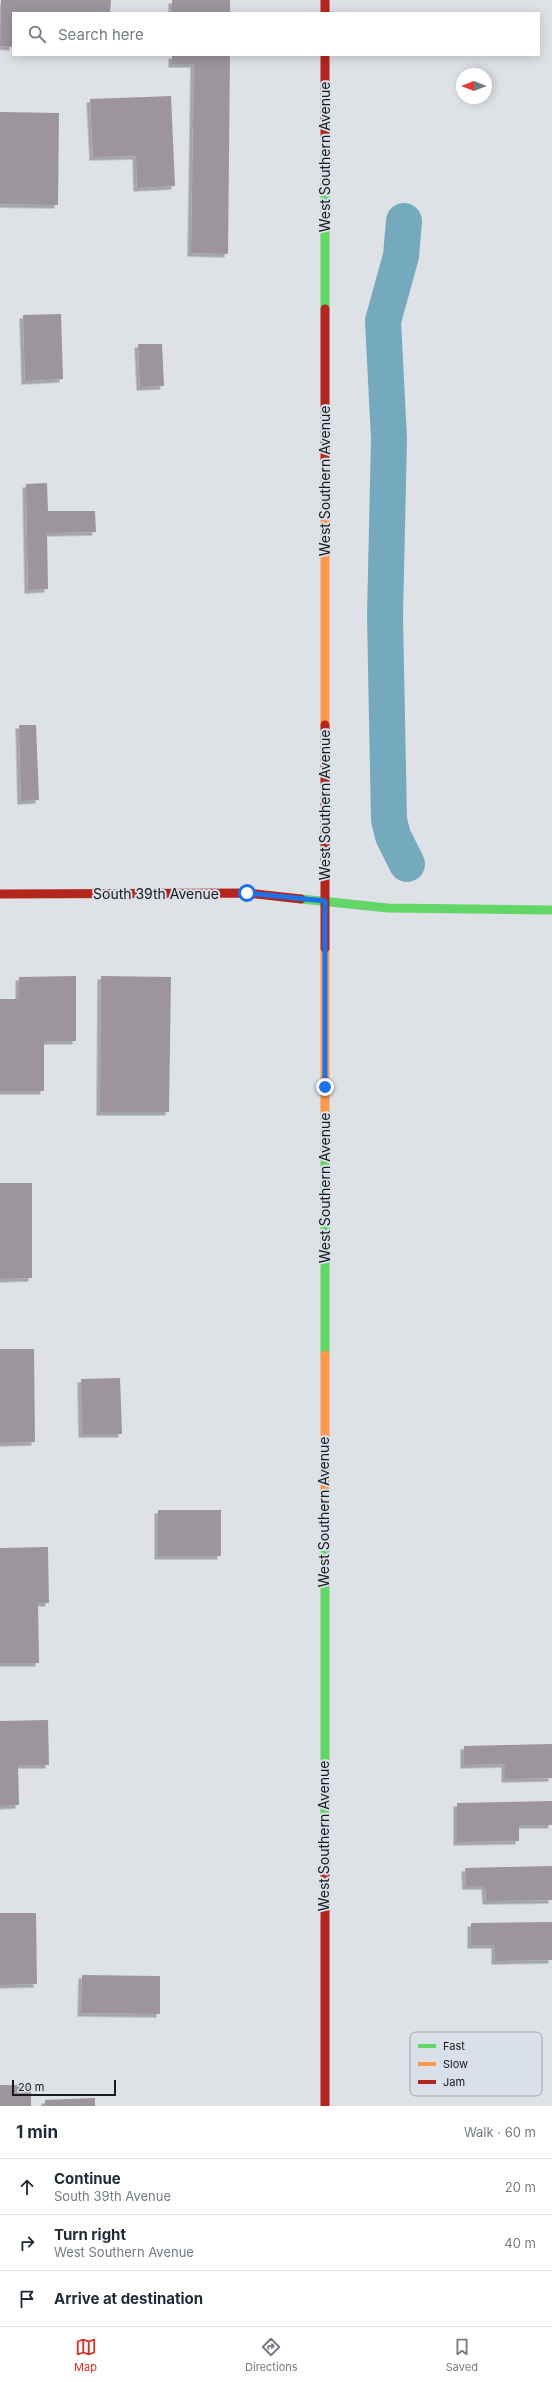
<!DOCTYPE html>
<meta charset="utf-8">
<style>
body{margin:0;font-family:Inter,sans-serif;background:#f2f2f3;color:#1f2937}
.compass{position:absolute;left:456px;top:68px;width:36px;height:36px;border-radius:50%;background:#fff;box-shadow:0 2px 10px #0003;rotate:270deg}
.scale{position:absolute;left:12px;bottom:10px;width:104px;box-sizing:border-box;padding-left:4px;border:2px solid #17191b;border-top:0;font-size:11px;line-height:14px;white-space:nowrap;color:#17191b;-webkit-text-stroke:3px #dae0e9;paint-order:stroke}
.stop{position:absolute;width:12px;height:12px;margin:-9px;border:3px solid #1a73e8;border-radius:50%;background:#fff}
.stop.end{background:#1a73e8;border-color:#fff;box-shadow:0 1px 4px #0008}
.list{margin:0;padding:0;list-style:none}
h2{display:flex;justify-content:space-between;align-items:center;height:52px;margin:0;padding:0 16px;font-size:17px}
h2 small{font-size:13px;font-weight:400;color:#747a83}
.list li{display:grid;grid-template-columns:26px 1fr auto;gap:12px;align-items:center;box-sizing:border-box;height:56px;padding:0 16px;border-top:1px solid #e0e1e3}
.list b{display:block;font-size:15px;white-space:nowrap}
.list p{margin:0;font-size:13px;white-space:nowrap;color:#747a83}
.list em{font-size:13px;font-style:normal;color:#747a83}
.icon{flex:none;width:22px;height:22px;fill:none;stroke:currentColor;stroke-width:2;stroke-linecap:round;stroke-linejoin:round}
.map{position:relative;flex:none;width:552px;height:2106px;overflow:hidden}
.search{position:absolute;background:#fff;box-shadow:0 2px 10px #0003;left:12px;right:12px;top:12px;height:44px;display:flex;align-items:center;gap:10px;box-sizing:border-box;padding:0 14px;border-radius:0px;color:#747a83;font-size:15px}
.sheet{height:220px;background:#fff}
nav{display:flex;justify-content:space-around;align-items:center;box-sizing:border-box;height:56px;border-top:1px solid #e0e1e3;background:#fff;font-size:11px;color:#747a83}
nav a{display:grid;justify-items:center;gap:2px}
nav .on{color:#d93025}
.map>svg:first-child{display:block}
</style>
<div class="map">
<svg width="552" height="2106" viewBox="0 0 552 2106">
<defs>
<filter id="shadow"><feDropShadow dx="-3.5" dy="3.5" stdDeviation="0" flood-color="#0004"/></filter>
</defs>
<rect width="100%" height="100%" fill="#dee1e6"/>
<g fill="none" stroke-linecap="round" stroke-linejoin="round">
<polyline stroke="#75aabe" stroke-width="36" points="404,221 401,256 383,321 389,439 385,616 389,820 393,836 407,864"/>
</g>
<g fill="#9c959e" filter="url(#shadow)">
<polygon points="1,0 111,0 110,13 13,13 13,47 0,46"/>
<rect x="172" y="0" width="58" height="13"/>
<polygon points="172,55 230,55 228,254 191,253 194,64 172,64"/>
<polygon points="171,96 175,186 137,188 136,156 93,157 90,99"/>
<polygon points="0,112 59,113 58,205 0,204"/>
<polygon points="61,314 63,379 25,381 23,315"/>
<polygon points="138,344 162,344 164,386 140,387"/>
<polygon points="47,483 48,511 95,511 96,532 47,533 48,589 28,590 26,484"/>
<polygon points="19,725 36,725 39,800 21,801"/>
<polygon points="76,976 76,1041 44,1041 44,1091 0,1091 0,999 19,999 19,977"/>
<polygon points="101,976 171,977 169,1112 100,1112"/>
<polygon points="0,1183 32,1183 32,1278 0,1279"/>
<polygon points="0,1349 34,1349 35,1442 0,1443"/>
<polygon points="120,1378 122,1434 82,1434 81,1379"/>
<rect x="158" y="1510" width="63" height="46"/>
<polygon points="48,1547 49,1603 38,1603 39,1663 0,1663 0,1548"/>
<polygon points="48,1720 49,1765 18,1765 19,1805 0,1806 0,1721"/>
<polygon points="552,1744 552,1778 505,1779 505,1764 464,1765 464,1746"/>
<polygon points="552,1801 552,1825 519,1825 519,1841 457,1842 457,1803"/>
<polygon points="552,1866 552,1900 486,1901 485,1886 466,1886 465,1868"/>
<polygon points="0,1913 36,1913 37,1984 0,1985"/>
<polygon points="552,1922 552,1960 495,1961 495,1945 471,1945 471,1923"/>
<polygon points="82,1975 160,1976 160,2014 81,2013"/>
<rect x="0" y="2085" width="31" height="21"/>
<polygon points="95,2098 95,2106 45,2106 45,2100"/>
</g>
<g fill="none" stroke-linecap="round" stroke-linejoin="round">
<g stroke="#63d668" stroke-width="9">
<polyline points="325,137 325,309"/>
<polyline points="301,899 388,908 552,910"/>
<polyline points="325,1145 325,1355"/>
<polyline points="325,1514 325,1835"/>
</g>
<g stroke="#ff974d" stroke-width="9">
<polyline points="325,462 325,725"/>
<polyline points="325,948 325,1145"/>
<polyline points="325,1355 325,1514"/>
</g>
<g stroke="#b3261e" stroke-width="9">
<polyline points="325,0 325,13"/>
<polyline points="325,55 325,137"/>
<polyline points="325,309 325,462"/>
<polyline points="325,725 325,948"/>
<polyline points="0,894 247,893 301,899"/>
<polyline points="325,1835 325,2106"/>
</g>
</g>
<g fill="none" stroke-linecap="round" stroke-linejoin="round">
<polyline stroke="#1a73e8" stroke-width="5" points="247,893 325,901 325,1087"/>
</g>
<g text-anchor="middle" stroke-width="4" stroke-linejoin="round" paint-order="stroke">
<g font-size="14" fill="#17191b" stroke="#dae0e9">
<text transform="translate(325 157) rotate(-90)" y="5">West Southern Avenue</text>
<text transform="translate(325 481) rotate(-90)" y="5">West Southern Avenue</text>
<text transform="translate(325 805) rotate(-90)" y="5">West Southern Avenue</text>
<text x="156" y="899">South 39th Avenue</text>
<text transform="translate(325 1188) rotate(-90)" y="5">West Southern Avenue</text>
<text transform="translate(324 1512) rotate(-90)" y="5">West Southern Avenue</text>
<text transform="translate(324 1836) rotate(-90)" y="5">West Southern Avenue</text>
</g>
</g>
<rect x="410" y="2032" width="132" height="64" rx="6" fill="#dae0e9" stroke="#a0a4ab" stroke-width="1"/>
<rect x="418" y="2044" width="18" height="4" fill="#63d668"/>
<rect x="418" y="2062" width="18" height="4" fill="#ff974d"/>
<rect x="418" y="2080" width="18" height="4" fill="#b3261e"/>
<g font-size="11" fill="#17191b">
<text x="443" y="2050">Fast</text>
<text x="443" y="2068">Slow</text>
<text x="443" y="2086">Jam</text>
</g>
</svg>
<svg class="compass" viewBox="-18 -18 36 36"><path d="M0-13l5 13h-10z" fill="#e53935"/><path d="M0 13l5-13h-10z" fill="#747a83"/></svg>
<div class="scale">20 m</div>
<div class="stop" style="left:247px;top:893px"></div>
<div class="stop end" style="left:325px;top:1087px"></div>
<div class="search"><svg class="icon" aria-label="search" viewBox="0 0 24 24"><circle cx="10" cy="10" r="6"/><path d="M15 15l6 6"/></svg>Search here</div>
</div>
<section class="sheet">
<h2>1 min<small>Walk · 60 m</small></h2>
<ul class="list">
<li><svg class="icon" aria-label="ahead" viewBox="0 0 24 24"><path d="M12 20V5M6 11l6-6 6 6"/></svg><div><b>Continue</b><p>South 39th Avenue</p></div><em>20 m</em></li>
<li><svg class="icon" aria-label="right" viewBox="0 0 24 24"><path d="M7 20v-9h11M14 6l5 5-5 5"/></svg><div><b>Turn right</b><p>West Southern Avenue</p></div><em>40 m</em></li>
<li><svg class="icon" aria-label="arrive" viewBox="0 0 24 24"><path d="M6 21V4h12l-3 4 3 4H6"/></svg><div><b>Arrive at destination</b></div></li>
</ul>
</section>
<nav>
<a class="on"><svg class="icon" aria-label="map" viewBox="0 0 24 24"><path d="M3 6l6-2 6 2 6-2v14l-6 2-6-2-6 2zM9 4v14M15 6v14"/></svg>Map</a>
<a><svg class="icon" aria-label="directions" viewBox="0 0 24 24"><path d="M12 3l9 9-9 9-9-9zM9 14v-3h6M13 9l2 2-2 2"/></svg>Directions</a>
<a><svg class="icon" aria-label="saved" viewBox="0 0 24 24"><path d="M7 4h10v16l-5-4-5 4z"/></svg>Saved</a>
</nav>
